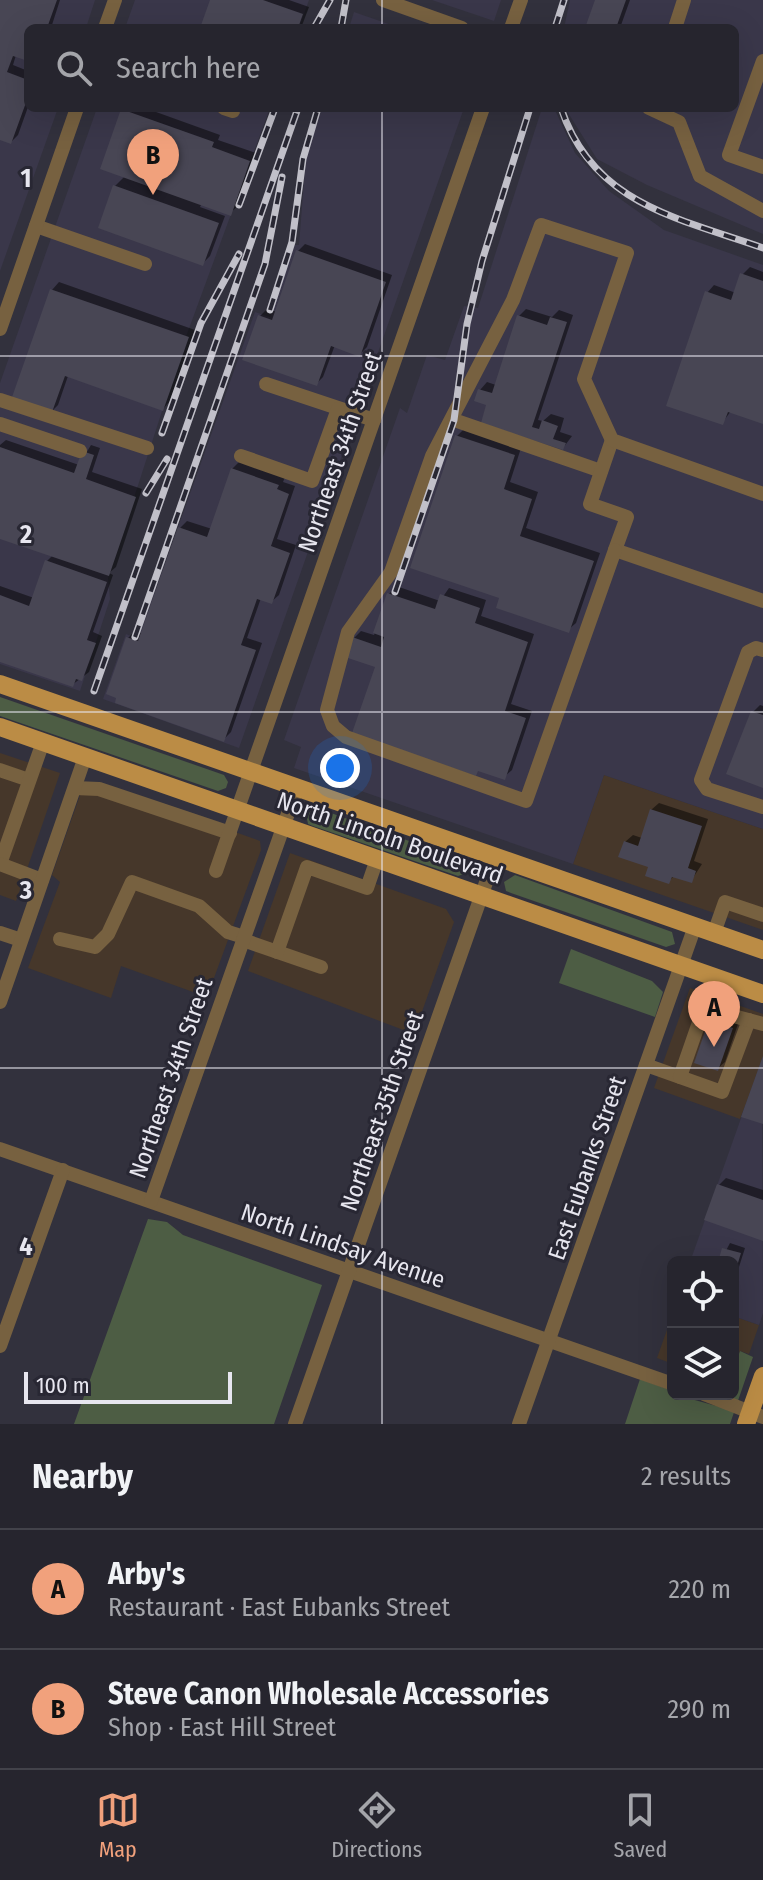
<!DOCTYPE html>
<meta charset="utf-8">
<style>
body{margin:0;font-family:"Fira Sans Condensed",sans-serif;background:#2e2d36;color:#f1f3f6}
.controls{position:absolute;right:24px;bottom:24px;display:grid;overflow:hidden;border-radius:12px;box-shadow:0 8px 32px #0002}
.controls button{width:72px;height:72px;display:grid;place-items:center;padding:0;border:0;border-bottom:2px solid #42424a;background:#26252e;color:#f1f3f6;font:40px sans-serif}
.scale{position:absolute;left:24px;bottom:20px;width:208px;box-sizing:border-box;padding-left:8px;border:4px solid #e7e6ef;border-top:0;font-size:22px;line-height:28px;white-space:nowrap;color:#e7e6ef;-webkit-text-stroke:6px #282733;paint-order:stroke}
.you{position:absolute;left:340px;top:768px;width:28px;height:28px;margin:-20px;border:6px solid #fff;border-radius:50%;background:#1a73e8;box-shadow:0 0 0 12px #1a73e833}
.badge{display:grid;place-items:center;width:52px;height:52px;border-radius:50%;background:#f1a17c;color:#111;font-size:26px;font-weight:700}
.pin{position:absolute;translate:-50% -66px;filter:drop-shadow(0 2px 4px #0008)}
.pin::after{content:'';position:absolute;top:42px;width:28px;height:24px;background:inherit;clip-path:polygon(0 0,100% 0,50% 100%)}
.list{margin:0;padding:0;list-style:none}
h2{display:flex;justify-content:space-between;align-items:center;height:104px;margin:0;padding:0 32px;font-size:34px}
h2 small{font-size:26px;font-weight:400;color:#a4a5aa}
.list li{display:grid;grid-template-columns:52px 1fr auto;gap:24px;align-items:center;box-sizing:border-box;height:120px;padding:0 32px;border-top:2px solid #42424a}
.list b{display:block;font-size:30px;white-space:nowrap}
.list p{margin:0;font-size:26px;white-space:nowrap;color:#a4a5aa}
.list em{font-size:26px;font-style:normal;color:#a4a5aa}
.icon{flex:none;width:44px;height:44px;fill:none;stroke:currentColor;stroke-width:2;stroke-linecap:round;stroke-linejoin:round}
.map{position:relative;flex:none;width:763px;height:1424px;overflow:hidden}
.search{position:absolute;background:#26252e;box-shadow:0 8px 32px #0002;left:24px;right:24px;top:24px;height:88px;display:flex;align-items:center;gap:20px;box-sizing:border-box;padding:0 28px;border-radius:12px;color:#a4a5aa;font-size:30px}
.sheet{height:344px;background:#26252e}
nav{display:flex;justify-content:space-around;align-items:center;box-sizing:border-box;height:112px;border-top:2px solid #42424a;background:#26252e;font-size:22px;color:#a4a5aa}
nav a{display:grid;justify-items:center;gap:4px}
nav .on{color:#f1a17c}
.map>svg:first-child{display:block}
</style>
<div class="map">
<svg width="763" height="1424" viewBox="0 0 763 1424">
<rect width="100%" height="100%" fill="#32313d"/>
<g fill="#46372a">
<polygon points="0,753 60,773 16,901 0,895"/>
<polygon points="604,775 763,829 763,930 573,864"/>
<polygon points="99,783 260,841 261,850 207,997 121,966 111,998 28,968 60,882 52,875 84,784"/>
<polygon points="290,853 446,909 454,922 414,1034 248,971"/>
<polygon points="690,988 763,1014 763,1059 740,1119 654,1088"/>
<polygon points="673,1313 673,1364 657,1358"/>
<polygon points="733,1316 759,1325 749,1354 740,1351 733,1371"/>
</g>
<g fill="#3a374a">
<polygon points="0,0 95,0 86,28 28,28 28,108 58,108 0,271"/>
<polygon points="135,0 309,0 299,28 125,28"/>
<polygon points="432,0 501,0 494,21"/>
<polygon points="570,0 763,0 763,234 647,185 597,159 565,108 735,108 735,28 564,28"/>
<polygon points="354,12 400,28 349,28"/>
<polygon points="97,108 270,108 187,334 108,578 110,599 80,691 0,664 0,383"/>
<polygon points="322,108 464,108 239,748 103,699 126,634 138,639 255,312 270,317 294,245 299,245 306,156"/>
<polygon points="542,108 554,108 575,153 609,191 664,230 763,265 763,829 604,775 573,864 294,768 301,747 284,740 400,408 407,413 427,355 445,360 464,306 478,308"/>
<polygon points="762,1059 763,1313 759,1325 733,1316 733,1262 690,1262"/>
</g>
<g fill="#4d5d44">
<polygon points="0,697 224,775 228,782 226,788 218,791 0,716"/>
<polygon points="317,808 465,861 467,873 458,876 313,826 308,824 306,814"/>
<polygon points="515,875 672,932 675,944 666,947 511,893 506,891 504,882"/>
<polygon points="571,949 652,981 663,992 655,1017 559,983"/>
<polygon points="148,1219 167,1222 183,1235 322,1285 274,1424 74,1424"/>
<polygon points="740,1351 753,1357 730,1424 625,1424 640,1379 673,1391 673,1394 720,1407 725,1394 733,1394 733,1371"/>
</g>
<g fill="#0007">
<polygon points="0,0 60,0 51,28 28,28 28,59 16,55 13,65 28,71 28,107 18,135 11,142 0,138"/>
<polygon points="212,0 289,0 309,7 301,28 202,28"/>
<polygon points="597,0 630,0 620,28 587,28"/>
<polygon points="125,108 145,108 220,135 218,140 256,153 238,206 230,213 202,203 200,207 225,216 210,256 203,263 115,186 125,176"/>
<polygon points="305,244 392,275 367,347 360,354 335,345 323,377 316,384 260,316 267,309 277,312 298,251"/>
<polygon points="750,267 763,272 763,422 731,411 722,423 707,293 714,285 736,293 742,275"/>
<polygon points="59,282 195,330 170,401 163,409 68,376 58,405 51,412 52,290"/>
<polygon points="526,309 552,317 559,310 573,315 538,420 543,421 551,414 564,418 560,432 572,436 563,448 489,404 480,390 487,382 496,385 519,316"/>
<polygon points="464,429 521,448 510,482 538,492 526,528 600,553 576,623 568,630 502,597 457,436"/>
<polygon points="6,440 79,465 91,445 100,448 92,472 142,489 116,567 109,573 113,575 93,632 102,636 89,672 72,685 0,660 0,586 34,598 46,562 53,555 0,537 0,445"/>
<polygon points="240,461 285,477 283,482 295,486 277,539 296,545 279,595 271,602 261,598 247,638 262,643 231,732 224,739 128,638 135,631 143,634 180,528 187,521 212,529 232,469"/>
<polygon points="396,586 440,601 449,588 486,600 481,616 534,634 511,704 532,711 512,770 504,777 377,666 354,638 361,631 374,635 389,594"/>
<polygon points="760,705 763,706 763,786 753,712"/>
<polygon points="659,803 708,819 694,861 702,864 691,881 675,875 669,881 625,842 633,835 642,838 651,810"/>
<polygon points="718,1014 739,1021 725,1062 717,1069 711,1021"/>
<polygon points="726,1178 763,1190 763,1238 719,1185"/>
<polygon points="730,1243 745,1248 733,1286 733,1262 720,1262"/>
</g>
<g fill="#484654">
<polygon points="0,0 57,0 47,28 28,28 28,61 13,56 7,72 28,80 28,97 11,144 0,140"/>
<polygon points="210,0 263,0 303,14 298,28 200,28"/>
<polygon points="595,0 626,0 616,28 585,28"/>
<polygon points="121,109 214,142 212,147 250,161 231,216 100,169"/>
<polygon points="113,185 219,223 203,266 98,228"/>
<polygon points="296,250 386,282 360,357 331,346 317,386 242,360 258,315 272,320"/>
<polygon points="740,273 763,281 763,424 728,412 723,425 666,406 705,291 731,300"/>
<polygon points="50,289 189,337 163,411 65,376 51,415 11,400"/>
<polygon points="517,315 547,325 550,317 567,322 532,427 539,429 542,420 558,426 553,439 566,443 563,450 481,423 486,405 474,401 478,389 492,393"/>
<polygon points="455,435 515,455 504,489 532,499 520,536 594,561 569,633 496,608 499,598 410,568"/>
<polygon points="0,447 74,473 82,451 94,455 86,479 136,497 109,576 0,539"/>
<polygon points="231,468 279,485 277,489 289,494 271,546 290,553 272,604 257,599 241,645 256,650 224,742 115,703 116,698 106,694 126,637 138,641 178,527 207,537"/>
<polygon points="45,560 107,582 87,640 96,643 82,681 76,679 73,687 0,662 0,595 29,606"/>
<polygon points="387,593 435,609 440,594 480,608 475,623 528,642 505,711 526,718 505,780 478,771 476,776 352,733 375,667 345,657 352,637 381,647 384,637 373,633"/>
<polygon points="751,711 763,715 763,788 726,774"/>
<polygon points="650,809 702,826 688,868 696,871 692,883 672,877 669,884 645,876 648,867 618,857 624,841 638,846"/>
<polygon points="709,1020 733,1028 718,1071 694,1063"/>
<polygon points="763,1056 763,1124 741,1117"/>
<polygon points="717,1184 763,1200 763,1241 704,1220"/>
<polygon points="722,1248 741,1253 734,1276 733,1262 718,1262"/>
</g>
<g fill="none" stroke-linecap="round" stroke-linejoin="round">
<g stroke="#776140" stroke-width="14">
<polyline points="383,0 462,28"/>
<polyline points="105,28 115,0"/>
<polyline points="511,28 521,0"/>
<polyline points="675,28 684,0"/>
<polyline points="763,61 729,155 763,167"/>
<polyline points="224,108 233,111"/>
<polyline points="649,108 679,122 700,176 763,211"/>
<polyline points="36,226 145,264"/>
<polyline points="0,329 77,108"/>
<polyline points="266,384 374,420"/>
<polyline points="0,400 147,448"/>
<polyline points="454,420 601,471"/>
<polyline points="0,424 80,451"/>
<polyline points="612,440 590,504 627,517 615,550 763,601"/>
<polyline points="241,456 312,481 338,409"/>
<polyline points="615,550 526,801 346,737 333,726 327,710 348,632 391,572 432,456 513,300 541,225 627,253 584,379 612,440 763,494"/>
<polyline points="763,650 756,648 748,652 701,780 707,789 763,807"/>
<polyline points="0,770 29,780"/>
<polyline points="75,788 99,789 230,833"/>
<polyline points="0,864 43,742"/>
<polyline points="0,864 42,880"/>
<polyline points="216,871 483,108"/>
<polyline points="0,933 21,940"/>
<polyline points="714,933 725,902 763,915"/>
<polyline points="60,939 95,947 108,934 132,882 199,906 228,932 244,937"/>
<polyline points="243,940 321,967"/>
<polyline points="277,952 307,867 367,888 377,859"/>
<polyline points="0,1002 85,757"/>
<polyline points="646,1065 722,1092 749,1020"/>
<polyline points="680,1077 704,1008 763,1024"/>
<polyline points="0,1149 673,1384"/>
<polyline points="151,1201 297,788"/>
<polyline points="0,1346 63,1170"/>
<polyline points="704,1394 763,1417"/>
<polyline points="295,1424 495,857"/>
<polyline points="519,1424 695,926"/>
</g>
<g stroke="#bb8c45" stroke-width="18">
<polyline points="0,684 763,950"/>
<polyline points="0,727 763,994"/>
<polyline points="746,1424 763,1376"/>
</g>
<defs>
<g id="rail">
<polyline points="314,28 330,0"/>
<polyline points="341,28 346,0"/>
<polyline points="555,28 564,0"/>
<path d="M561,108C593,204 678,218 763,248"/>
<polyline points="239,205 275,108"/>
<polyline points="270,310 292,242 303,159 318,108"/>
<polyline points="162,433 201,323 239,254"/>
<polyline points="146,493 167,459"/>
<polyline points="395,592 454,420 467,324 482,261 530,108"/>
<polyline points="135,637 265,264 282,177"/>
<polyline points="94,691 298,108"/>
</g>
</defs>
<use href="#rail" stroke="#c1c0c9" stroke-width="7"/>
<use href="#rail" stroke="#282733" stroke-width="4" stroke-dasharray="12" stroke-linecap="butt"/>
</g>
<path fill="none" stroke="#e7e6ef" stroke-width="2" stroke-opacity="0.55" d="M382,0V28M382,108V1424M0,356H763M0,712H763M0,1068H763"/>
<g text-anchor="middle" stroke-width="6" stroke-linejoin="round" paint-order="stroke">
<g font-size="24" fill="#e7e6ef" stroke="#282733">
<text transform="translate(340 452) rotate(-71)" y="8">Northeast 34th Street</text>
<text transform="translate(390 838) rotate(19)" y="8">North Lincoln Boulevard</text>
<text transform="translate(171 1078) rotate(-71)" y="8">Northeast 34th Street</text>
<text transform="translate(382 1111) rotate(-71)" y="8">Northeast 35th Street</text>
<text transform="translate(587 1168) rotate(-71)" y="8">East Eubanks Street</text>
<text transform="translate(343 1246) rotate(19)" y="8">North Lindsay Avenue</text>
</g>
</g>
<g font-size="26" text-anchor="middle" font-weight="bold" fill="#e7e6ef" stroke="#282733" stroke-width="6" stroke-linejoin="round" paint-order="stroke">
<text x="26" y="187">1</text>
<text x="26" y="543">2</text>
<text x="26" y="899">3</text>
<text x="26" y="1255">4</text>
</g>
</svg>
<div class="controls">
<button><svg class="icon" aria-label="locate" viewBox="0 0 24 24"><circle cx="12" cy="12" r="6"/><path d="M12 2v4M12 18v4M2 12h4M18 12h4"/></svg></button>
<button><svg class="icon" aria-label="layers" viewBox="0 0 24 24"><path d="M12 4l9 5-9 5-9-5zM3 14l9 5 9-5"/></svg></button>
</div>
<div class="scale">100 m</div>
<div class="you"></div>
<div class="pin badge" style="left:714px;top:1047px">A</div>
<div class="pin badge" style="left:153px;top:195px">B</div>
<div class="search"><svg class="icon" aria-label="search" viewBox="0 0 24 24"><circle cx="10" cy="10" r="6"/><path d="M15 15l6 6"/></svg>Search here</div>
</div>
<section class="sheet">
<h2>Nearby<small>2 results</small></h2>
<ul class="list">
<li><span class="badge">A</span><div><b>Arby's</b><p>Restaurant · East Eubanks Street</p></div><em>220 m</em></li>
<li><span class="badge">B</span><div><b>Steve Canon Wholesale Accessories</b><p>Shop · East Hill Street</p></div><em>290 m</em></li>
</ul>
</section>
<nav>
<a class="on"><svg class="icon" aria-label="map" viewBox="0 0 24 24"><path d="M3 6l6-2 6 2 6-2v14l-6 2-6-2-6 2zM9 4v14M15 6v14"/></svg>Map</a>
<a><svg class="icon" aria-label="directions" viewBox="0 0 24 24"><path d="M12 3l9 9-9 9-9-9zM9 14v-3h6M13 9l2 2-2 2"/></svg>Directions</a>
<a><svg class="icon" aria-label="saved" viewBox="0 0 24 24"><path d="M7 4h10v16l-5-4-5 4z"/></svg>Saved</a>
</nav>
